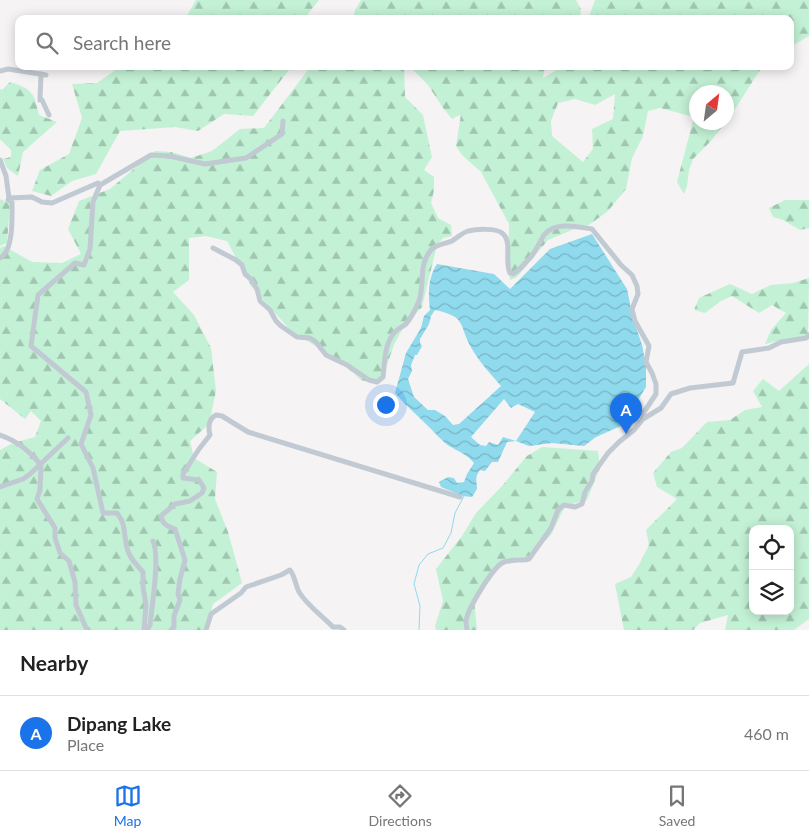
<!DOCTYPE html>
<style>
body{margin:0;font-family:Lato,sans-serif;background:#f2f2f2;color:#222}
.controls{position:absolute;right:15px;bottom:15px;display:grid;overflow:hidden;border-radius:10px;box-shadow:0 2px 12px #0003}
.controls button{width:45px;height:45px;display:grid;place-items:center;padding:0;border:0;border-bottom:1px solid #e0e0e0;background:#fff;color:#222;font:25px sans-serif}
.compass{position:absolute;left:689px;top:85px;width:45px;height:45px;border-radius:50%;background:#fff;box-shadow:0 2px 12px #0003;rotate:29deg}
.you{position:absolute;left:385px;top:404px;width:18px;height:18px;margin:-12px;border:4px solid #fff;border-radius:50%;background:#1a73e8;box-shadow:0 0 0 8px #1a73e833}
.badge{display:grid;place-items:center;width:32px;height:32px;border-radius:50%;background:#1a73e8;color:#fff;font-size:16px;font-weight:700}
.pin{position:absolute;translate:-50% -41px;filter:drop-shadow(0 1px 2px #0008)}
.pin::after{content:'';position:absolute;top:26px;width:18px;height:15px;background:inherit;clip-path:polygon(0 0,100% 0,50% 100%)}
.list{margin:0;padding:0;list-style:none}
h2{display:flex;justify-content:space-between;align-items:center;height:65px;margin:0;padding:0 20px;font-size:21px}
h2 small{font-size:16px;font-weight:400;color:#767676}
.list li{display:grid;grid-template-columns:32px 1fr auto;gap:15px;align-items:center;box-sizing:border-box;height:75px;padding:0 20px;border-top:1px solid #e0e0e0}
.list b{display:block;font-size:19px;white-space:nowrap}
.list p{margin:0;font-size:16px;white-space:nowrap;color:#767676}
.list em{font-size:16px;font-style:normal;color:#767676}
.icon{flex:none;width:28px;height:28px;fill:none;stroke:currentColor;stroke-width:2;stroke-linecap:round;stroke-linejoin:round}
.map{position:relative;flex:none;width:809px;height:630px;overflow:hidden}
.search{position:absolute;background:#fff;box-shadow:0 2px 12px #0003;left:15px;right:15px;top:15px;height:55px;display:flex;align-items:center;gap:12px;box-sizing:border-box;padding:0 18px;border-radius:10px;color:#767676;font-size:19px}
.sheet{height:140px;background:#fff}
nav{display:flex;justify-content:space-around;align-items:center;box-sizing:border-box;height:70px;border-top:1px solid #e0e0e0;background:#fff;font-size:14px;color:#767676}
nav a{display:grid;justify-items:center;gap:2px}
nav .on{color:#1a73e8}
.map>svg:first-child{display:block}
</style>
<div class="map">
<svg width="809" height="630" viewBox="0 0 809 630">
<defs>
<pattern id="forest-firs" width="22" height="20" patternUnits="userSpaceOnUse" patternTransform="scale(1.25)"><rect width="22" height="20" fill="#c3f1d5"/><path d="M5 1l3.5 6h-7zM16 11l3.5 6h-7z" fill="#a0c6b0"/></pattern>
<pattern id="water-waves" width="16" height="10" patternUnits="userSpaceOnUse" patternTransform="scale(1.25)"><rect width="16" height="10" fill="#90daee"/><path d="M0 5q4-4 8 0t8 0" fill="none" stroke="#78b4c4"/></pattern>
</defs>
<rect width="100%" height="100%" fill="#f5f3f3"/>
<g fill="url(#forest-firs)" fill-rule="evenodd">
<polygon points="196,0 319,0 304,19 185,19"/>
<polygon points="361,0 576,0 581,9 580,19 353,19 355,10"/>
<polygon points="595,0 809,0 809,36 790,47 790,19 588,19"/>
<polygon points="121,66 292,66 253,116 224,114 198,131 175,127 120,131 96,174 72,181 51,196 32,191 40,170 69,154 82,118 72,84 97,83"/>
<polygon points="311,66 404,66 405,97 423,115 432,157 424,170 434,177 434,190 431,203 438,218 451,225 452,236 443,238 437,245 422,307 404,326 394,345 385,370 377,384 361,380 336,358 292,332 251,286 227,241 206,236 189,238 189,280 173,292 194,315 211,348 216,391 209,424 190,441 194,458 217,472 215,499 228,532 242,583 213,604 206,630 0,630 0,450 13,443 35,437 41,421 31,411 25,419 0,399 0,248 4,246 32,262 62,263 81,254 68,229 79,201 110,189 155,151 172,152 191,158 212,151 240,129 264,128"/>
<path d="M409,66H545L543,78L563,66H763C750,84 740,103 727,120L726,92H696V122L725,123L710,142L693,159L689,170L687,186L684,194L677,182L694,117L660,108L648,111L643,136L632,158L626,189L608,211L589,225L572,230L548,240L517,277L510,280L508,266L509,224L481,172L462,155L456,146L461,114L452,119L443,108L428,85ZM615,94L613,119L592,129L593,149L583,162L552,136L551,121L558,103L575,99L595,105Z"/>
<path d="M10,82C32,89 34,92 39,115L57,122L23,152L18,176L7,168L3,159L11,157V150L0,139V89L2,90Z"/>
<polygon points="0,199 10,204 7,243 0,246"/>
<polygon points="785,200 809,200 809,228 800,230 783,220 773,217 769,208"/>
<path d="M809,278L808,335C793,339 779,340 765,344L771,330L786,313L772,305L759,313L732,296L721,301L705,313L694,310L699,298L730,284L752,294L771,285L793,283Z"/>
<path d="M809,364V619L794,630H725L728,615L700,623L693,630H624L615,584L631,577L640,563L649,545L646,530L677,499L657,487L653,473L671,452L682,448L707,422L730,420L745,410L762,407L753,391L763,379L779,391ZM753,529H790V611H753Z"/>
<polygon points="542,447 598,451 600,468 587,500 565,506 551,535 530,556 503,560 474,599 477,630 436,630 435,626 443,601 436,569 462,536 476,513 502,486 527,456"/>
</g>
<path fill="url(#water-waves)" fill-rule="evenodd" d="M592,234L627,289L633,318L642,345L646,365V387L623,425L596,437L584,446L552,443L529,446L516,441L507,442L498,462H492L485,471L480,470C474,478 477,481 477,489L472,497L463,496L441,487L439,482L448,477L454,478L457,483L464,482L467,474L474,463C468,455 458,451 449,446C442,441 435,433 429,427C417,415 405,405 395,393L406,353L421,328L424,316L430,310C428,294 428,277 437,264L494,274L510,289L550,249ZM435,310C468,317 458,325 472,349C479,362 491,374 501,386L459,424L453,425L445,416L435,410H428L414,397L408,379L412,371L411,365L415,355H417L422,346L420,343V339L429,324L431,316ZM504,399L511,408L518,404L535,412L516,441L503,437L498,445L489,442L486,446L480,445L471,437Z"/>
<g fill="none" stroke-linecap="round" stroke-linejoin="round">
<polyline stroke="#90daee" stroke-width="1" points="419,630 420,606 414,584 419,565 428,554 443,548 451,533 455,513 464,496"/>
<g stroke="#c1cad2" stroke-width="5">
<polyline points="0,71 8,69 46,75"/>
<polyline points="41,74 40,100 42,100 49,115"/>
<polyline points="0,160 6,176 9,198"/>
<path d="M213,248L236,260L242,265L245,274L251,279L257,289L260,301L270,310L276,321L281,326L297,337L310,338L316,342L326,355L347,365L369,380L377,382L383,377C385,362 384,345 394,333C397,329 402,327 406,324C411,318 416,308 419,301C425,283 418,265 431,250C436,244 445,244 452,241C457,238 462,233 468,231C476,229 496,228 502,233C513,241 504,262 510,273L513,274C520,270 524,264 530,258C536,251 539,243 544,235C555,221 578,227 592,229L621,265L632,275L637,286L638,294L632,309L635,321L649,346L646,362L652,373L656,384V394L644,412L643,419"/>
<path d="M0,258C14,251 12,215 12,202L8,200L9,198L32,197L42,202L52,203L98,183L100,185"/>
<path d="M0,435C18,441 29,451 41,465L40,490L37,499L55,528V538L60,553L69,561L75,582L76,605L87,630"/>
<polyline points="0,487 23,479 30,474 68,438"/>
<path d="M144,630L146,605L143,587V572C137,565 129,558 127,548C123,533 127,526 117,513H103L93,468L81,444L91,415L86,392L31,346L38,295L75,263L84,265L90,249L93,202L100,185L151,155L169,156L205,164L246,158L282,134L283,121"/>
<path d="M147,630L150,625C152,606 160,556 153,541"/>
<path d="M171,630L174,627V616L180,600L178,593L180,579L185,560L175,529C167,526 163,525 161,516L175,504L190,501L202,493L204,488L199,480L183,478V474L199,449L210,435C208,427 208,419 216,415L222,416L248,432L460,497"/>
<path d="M206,630L211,614L241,593L246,587L281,575L290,570C295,576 295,584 299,592C307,605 322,616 333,627H340L344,630"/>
<path d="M467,630C467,629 466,623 466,622C466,611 492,569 502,563C509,559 521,561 529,559L551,528L558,510L564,505L575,507L582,504L585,492L592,481L593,474L608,453L619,442L634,430L643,419L661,408L671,394L690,388L733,383L742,352L769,348L781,342L806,338L809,335"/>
</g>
</g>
</svg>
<div class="controls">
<button><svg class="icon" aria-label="locate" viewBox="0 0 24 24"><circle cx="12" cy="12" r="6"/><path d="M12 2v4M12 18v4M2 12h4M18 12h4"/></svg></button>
<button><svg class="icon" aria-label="layers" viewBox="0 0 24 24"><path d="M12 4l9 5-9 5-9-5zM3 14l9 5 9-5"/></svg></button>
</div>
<svg class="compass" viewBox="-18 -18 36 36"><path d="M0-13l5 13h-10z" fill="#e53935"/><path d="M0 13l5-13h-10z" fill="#767676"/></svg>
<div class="you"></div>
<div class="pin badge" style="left:626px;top:434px">A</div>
<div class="search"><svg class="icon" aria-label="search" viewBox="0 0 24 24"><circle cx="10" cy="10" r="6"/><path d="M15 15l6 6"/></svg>Search here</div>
</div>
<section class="sheet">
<h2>Nearby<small></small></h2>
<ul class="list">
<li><span class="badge">A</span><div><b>Dipang Lake</b><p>Place</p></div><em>460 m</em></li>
</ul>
</section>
<nav>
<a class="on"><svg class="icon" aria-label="map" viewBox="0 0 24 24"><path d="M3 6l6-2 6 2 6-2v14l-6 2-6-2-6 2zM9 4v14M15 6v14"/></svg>Map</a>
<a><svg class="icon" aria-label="directions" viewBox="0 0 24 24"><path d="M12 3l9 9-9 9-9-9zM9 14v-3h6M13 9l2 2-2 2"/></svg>Directions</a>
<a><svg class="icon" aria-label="saved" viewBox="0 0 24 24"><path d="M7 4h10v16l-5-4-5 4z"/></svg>Saved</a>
</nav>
